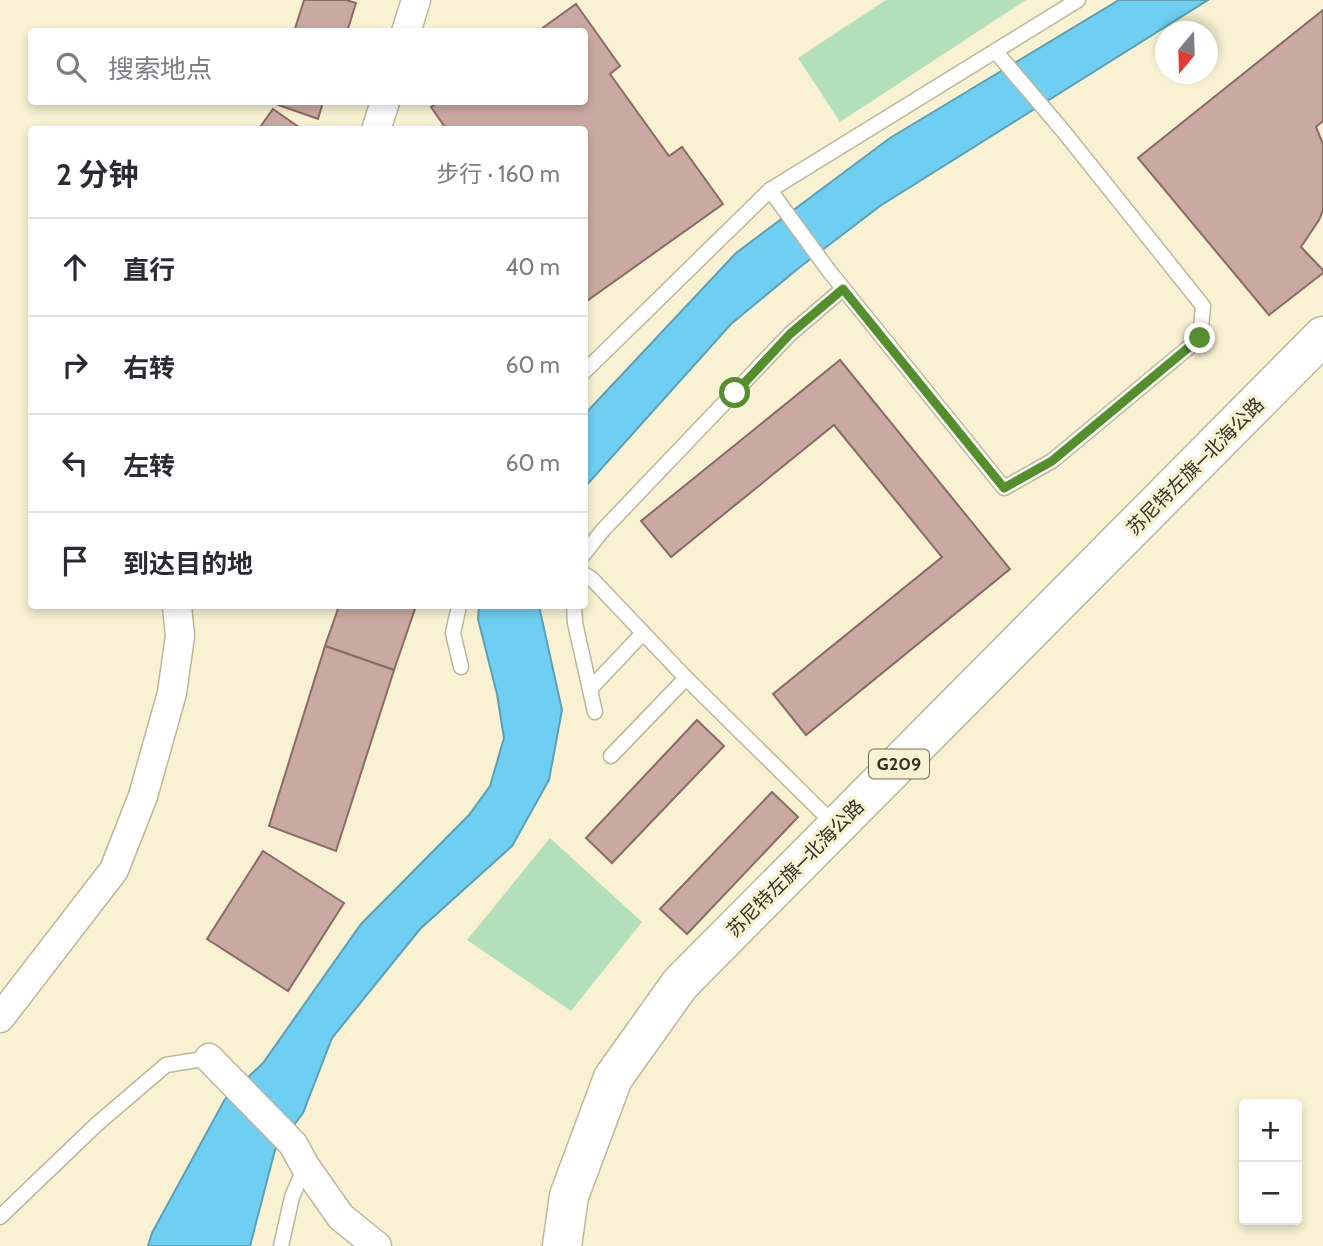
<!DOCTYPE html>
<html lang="zh">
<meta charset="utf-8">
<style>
body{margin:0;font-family:Cabin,"Noto Sans SC",sans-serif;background:#f2f2f3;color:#2b2b33}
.controls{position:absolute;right:21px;bottom:21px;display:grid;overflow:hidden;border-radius:7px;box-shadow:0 4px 10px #0003}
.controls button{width:63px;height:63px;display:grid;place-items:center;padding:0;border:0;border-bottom:2px solid #e1e1e2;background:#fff;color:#2b2b33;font:35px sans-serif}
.compass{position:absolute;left:1155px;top:21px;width:63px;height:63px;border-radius:50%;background:#fff;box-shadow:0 4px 10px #0003;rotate:199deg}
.stop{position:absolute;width:21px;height:21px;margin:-16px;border:5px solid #558f2d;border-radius:50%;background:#fff}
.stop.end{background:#558f2d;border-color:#fff;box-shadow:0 2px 7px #0008}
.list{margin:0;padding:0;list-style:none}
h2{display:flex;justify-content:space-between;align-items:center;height:91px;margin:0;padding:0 28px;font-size:30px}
h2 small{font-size:23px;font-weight:400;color:#7c7c81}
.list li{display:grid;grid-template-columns:46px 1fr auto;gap:21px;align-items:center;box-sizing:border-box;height:98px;padding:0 28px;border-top:2px solid #e1e1e2}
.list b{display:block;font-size:26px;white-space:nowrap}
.list em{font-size:23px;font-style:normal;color:#7c7c81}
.icon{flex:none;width:38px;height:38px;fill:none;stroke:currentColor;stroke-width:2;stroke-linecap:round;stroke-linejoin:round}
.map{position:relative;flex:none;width:1323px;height:1246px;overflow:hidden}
.search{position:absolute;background:#fff;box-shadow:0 4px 10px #0003;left:28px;top:28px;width:560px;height:77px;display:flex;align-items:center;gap:18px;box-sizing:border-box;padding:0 24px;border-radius:7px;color:#7c7c81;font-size:26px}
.panel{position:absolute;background:#fff;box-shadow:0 4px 10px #0003;left:28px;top:126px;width:560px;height:483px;border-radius:7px}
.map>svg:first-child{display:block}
</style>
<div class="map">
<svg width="1323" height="1246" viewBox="0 0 1323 1246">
<rect width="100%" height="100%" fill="#f8f2d3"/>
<g fill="#b3dfbb">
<polygon points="886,0 1026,0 840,122 798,58"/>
<polygon points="550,838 642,922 571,1011 467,940"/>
</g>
<g fill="#6fcff2" stroke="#5da0b4" stroke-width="2">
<polygon points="1119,0 1208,0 880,206 800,267 731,324 585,487 585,414 736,253 890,138"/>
<polygon points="479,606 539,606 562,710 549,780 512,846 420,929 332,1038 303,1113 275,1150 250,1246 148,1246 152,1233 225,1099 263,1063 361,924 469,815 490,786 504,738 497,694 478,619"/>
</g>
<g fill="#caa9a2" stroke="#8a6c65" stroke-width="2">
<polygon points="304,0 346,0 356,3 347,32 294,32"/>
<polygon points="576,4 620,66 610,74 669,156 682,147 723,204 584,303 584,130 447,130 431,107 439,102 584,102 584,32 537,32"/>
<polygon points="1323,10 1323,121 1316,127 1323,144 1323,210 1319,220 1301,247 1323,270 1323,273 1269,315 1138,158"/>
<polygon points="270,102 323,102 318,119"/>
<polygon points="273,109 303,130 258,130"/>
<polygon points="840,360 1010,569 806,735 773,694 942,557 834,425 671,557 641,521"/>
<polygon points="339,606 416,606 394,670 325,646"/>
<polygon points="325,646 394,670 336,851 269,826"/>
<polygon points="697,720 724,746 612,863 586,838"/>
<polygon points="772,792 798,817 687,934 660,909"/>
<polygon points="263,851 344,903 288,991 207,939"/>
</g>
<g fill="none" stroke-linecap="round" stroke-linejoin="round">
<defs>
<g id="service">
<polyline points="770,190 829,271 1004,488 1052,461 1200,338 1203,306 1064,132 996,52"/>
<polyline points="584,372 770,190 1078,0"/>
<polyline points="584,554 603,530 790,334 843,289"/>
<polyline points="584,574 592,579 686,678 835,825"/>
<polyline points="459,606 453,633 461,667"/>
<polyline points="574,606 575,623 595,712"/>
<polyline points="591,688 643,633"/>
<polyline points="611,756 686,678"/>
<polyline points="0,1217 97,1124 166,1065 209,1058"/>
<polyline points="281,1246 292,1197 305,1166"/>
</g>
<g id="minor">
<polyline points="406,32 416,0"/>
<polyline points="376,130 385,102"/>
<polyline points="0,1018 114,870 143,796 172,693 180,636 177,606"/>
<polyline points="209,1058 293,1144 305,1166 341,1217 377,1246"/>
</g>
<polyline id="trunk" points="562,1246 569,1196 613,1078 680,984 1323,336"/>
</defs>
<use href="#service" stroke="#bdb79a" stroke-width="17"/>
<use href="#minor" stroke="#bdb79a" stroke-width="31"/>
<use href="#trunk" stroke="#bdb79a" stroke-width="41"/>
<use href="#service" stroke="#fff" stroke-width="14"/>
<use href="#minor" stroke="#fff" stroke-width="28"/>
<use href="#trunk" stroke="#fff" stroke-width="38"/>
</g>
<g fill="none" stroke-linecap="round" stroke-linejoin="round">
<polyline stroke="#558f2d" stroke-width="9" points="735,393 790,334 843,289 1004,488 1052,461 1200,338"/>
</g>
<g text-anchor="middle" stroke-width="7" stroke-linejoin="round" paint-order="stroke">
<rect fill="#f8f2d3" stroke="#6e6b59" stroke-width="2" x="869" y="749.5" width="60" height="29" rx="5"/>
<g font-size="18" font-weight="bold" fill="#333125">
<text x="899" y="770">G209</text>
</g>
<g font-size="19" fill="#333125" stroke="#f8f2d3">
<text transform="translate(1195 466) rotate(-45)" y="7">苏尼特左旗—北海公路</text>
<text transform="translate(795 868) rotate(-45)" y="7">苏尼特左旗—北海公路</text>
</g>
</g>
</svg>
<div class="controls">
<button>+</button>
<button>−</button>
</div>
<svg class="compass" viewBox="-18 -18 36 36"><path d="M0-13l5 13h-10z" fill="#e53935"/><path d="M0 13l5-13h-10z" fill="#7c7c81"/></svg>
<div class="stop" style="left:735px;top:393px"></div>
<div class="stop end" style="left:1200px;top:338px"></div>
<div class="search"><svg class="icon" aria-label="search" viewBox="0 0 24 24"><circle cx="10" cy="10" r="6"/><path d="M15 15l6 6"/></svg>搜索地点</div>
<section class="panel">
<h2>2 分钟<small>步行 · 160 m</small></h2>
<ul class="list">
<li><svg class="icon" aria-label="ahead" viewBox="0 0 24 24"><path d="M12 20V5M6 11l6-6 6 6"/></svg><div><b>直行</b></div><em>40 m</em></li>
<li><svg class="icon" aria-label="right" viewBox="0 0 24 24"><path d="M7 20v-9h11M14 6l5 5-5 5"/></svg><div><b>右转</b></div><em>60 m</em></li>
<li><svg class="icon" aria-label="left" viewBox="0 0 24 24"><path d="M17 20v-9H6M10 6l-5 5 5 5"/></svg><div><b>左转</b></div><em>60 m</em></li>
<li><svg class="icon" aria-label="arrive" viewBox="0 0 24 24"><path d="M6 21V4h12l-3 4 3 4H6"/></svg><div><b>到达目的地</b></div></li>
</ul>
</section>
</div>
